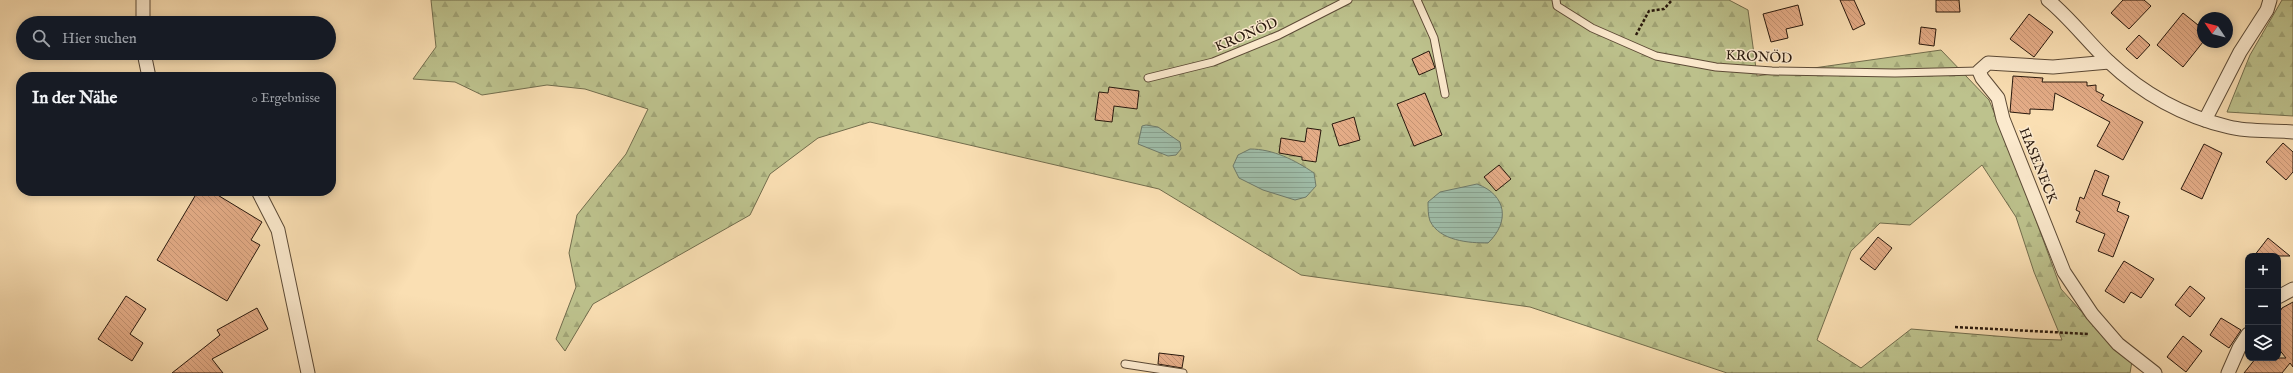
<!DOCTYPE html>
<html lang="de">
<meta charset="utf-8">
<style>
body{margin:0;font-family:"IM FELL English",serif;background:#242831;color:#f1f3f6}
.controls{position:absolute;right:12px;bottom:12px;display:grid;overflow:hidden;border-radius:8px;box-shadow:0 2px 10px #0003}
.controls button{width:36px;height:36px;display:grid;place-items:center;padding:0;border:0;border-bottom:1px solid #363941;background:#171b24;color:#f1f3f6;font:20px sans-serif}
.compass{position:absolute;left:2197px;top:12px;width:36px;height:36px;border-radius:50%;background:#171b24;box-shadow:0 2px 10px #0003;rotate:305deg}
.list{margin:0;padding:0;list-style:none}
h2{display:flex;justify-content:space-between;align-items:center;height:52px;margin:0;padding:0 16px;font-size:17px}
h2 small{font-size:13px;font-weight:400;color:#9ea1a6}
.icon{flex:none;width:22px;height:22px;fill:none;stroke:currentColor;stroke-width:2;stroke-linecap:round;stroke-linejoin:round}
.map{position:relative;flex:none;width:2293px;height:373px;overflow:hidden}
.search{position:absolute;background:#171b24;box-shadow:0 2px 10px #0003;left:16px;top:16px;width:320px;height:44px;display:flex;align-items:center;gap:10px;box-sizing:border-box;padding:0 14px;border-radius:22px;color:#9ea1a6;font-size:15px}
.panel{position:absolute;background:#171b24;box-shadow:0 2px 10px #0003;left:16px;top:72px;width:320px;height:124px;border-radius:16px}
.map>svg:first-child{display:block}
</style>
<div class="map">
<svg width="2293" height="373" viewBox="0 0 2293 373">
<defs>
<pattern id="forest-firs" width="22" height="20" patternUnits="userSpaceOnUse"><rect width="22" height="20" fill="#bdc28d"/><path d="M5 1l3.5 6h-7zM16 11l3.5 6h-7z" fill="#a2a678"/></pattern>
<pattern id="water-rules" width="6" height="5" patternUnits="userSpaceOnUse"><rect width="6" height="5" fill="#9fbda9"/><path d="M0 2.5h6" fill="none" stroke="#89a290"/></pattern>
<pattern id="building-back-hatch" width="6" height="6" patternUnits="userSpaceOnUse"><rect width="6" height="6" fill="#e4ac87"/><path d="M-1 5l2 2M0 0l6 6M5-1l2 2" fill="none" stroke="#c49373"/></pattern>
</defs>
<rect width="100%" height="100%" fill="#fadfb3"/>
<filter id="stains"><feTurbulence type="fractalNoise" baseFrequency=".005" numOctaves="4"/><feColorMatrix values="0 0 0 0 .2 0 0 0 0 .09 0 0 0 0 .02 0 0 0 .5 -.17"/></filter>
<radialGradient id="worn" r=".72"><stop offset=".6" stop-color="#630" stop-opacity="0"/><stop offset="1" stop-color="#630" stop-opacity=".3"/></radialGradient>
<g fill="url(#forest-firs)" stroke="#726d4d" fill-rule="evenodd">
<path d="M431,0H1729L1748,10L1757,76L1941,50L1989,100L2020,176L2061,289L2108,341L2132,361L2130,373H1727L1530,307L1301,275L1159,189L870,122L818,138L770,174L750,215L593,304L565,351L556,339L576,287L569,253L577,215L626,154L648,109L585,89L547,85L482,95L455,82L413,79L436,47ZM1982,165L2016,217L2034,272L2062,340L2032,339L1911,329L1861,368L1817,340L1851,251L1880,223L1910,225Z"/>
<polygon points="2282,0 2293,0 2293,116 2227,112 2250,55"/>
</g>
<g fill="url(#water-rules)" stroke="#6f7b6b">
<polygon points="1146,125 1158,127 1180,142 1181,149 1176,155 1168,156 1138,144 1142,126"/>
<path d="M1250,149C1273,149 1295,160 1314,173L1316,186L1306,197L1295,200L1263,190L1239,178L1233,166L1238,155Z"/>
<path d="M1477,184C1507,195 1510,222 1488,243C1469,243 1440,241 1430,221C1428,216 1428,207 1428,202L1440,192Z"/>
</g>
<g fill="url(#building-back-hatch)" stroke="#28180d">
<polygon points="1840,0 1854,0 1865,24 1853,30"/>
<polygon points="1936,0 1959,0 1960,12 1936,12"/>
<polygon points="2123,0 2144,0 2151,6 2129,29 2111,13"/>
<polygon points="1798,5 1803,25 1786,29 1788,38 1771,42 1763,14"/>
<polygon points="2183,13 2203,29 2203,42 2183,67 2157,45"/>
<polygon points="2029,14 2053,32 2034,57 2010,39"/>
<polygon points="1921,27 1936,29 1934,46 1919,44"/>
<polygon points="2139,35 2150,45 2137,59 2126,49"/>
<polygon points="1429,51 1435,68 1419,75 1412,59"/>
<polygon points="2013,76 2043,78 2042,82 2087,82 2087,86 2096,85 2096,91 2104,95 2101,100 2143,122 2123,160 2097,146 2110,122 2055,93 2053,110 2030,109 2030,114 2010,112"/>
<polygon points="1109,87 1139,91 1137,109 1114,106 1112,122 1095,120 1099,92 1108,93"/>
<polygon points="1425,93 1442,135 1414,146 1397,104"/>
<polygon points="1354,117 1360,140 1339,146 1332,124"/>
<polygon points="1307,128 1321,130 1316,162 1302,160 1302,157 1279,153 1281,138 1305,142"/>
<polygon points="2283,143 2293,152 2293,172 2286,180 2266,162"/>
<polygon points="2204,144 2222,153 2202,199 2181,189"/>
<polygon points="1499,165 1511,179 1496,191 1484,177"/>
<polygon points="2095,170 2109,176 2102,195 2120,202 2117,211 2129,216 2113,257 2098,251 2105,234 2076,222 2080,212 2076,210 2080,197 2084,199"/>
<polygon points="198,191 211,191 262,222 251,240 260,245 227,301 157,260"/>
<polygon points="1878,237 1892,248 1875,270 1860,259"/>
<polygon points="2268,238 2290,256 2254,256"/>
<polygon points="2124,261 2154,279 2141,298 2131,292 2124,303 2105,291"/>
<polygon points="2190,286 2205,298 2190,317 2175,305"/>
<polygon points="126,296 146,309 130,334 143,343 132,361 98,339"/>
<polygon points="2293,302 2293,367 2290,363 2282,373 2244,373 2256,358 2286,358 2278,348 2278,315 2282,308"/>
<polygon points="257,308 268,329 212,359 223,373 172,373 220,335 217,330"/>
<polygon points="2221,318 2241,330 2229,348 2210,335"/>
<polygon points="2183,336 2202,351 2186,372 2167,357"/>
<polygon points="1159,353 1184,356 1182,368 1158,364"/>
</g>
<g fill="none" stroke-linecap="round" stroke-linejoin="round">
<defs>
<g id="service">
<polyline points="1417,0 1434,38 1445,94"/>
<polyline points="1556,0 1557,6 1592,28 1656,56 1716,67 1772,71 1895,73 1979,71"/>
<polyline points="1148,78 1213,62 1279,35 1348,0"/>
<polyline points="1125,364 1183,373"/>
</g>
<g id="minor">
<polyline points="143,0 143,23"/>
<path d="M2048,0C2070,18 2087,41 2108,61C2143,94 2182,116 2229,127C2249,132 2272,130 2293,132"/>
<polyline points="144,53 149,77"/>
<polyline points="2109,62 2053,67 1988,63 1979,71 1982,78 1998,98 2003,119 2064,272 2092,314 2118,344 2155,373"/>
<polyline points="2205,120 2240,52 2267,10 2270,0"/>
<polyline points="258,191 278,230 308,373"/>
<polyline points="2278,297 2293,289"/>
<polyline points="2228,373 2239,348 2248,334"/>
</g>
</defs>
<use href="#service" stroke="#5c4a36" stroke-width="9"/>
<use href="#minor" stroke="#5c4a36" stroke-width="15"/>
<g stroke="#28180d" stroke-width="2.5" stroke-dasharray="3 2" stroke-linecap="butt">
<polyline points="1636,35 1649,11 1664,9 1672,0"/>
<polyline points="1955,327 2089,334"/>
</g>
<use href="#service" stroke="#fceace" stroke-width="7"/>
<use href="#minor" stroke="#fceace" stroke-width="13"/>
</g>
<g text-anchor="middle" stroke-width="3" stroke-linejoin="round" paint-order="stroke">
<g font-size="14" fill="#28180d" stroke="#fceace">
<text transform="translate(1246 34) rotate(-23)" y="5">KRONÖD</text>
<text transform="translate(1759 56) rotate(3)" y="5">KRONÖD</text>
<text transform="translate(2039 165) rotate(68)" y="5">HASENECK</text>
</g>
</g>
<rect width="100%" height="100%" filter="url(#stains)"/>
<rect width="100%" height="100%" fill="url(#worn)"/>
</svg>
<div class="controls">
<button>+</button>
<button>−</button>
<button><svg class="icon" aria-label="layers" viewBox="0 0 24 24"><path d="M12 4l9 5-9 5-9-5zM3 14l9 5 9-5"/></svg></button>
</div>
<svg class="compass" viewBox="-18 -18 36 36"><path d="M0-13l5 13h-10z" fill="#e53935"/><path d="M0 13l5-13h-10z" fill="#9ea1a6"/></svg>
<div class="search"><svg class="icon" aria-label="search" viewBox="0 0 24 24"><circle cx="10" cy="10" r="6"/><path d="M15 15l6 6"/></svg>Hier suchen</div>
<section class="panel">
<h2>In der Nähe<small>0 Ergebnisse</small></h2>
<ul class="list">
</ul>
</section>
</div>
